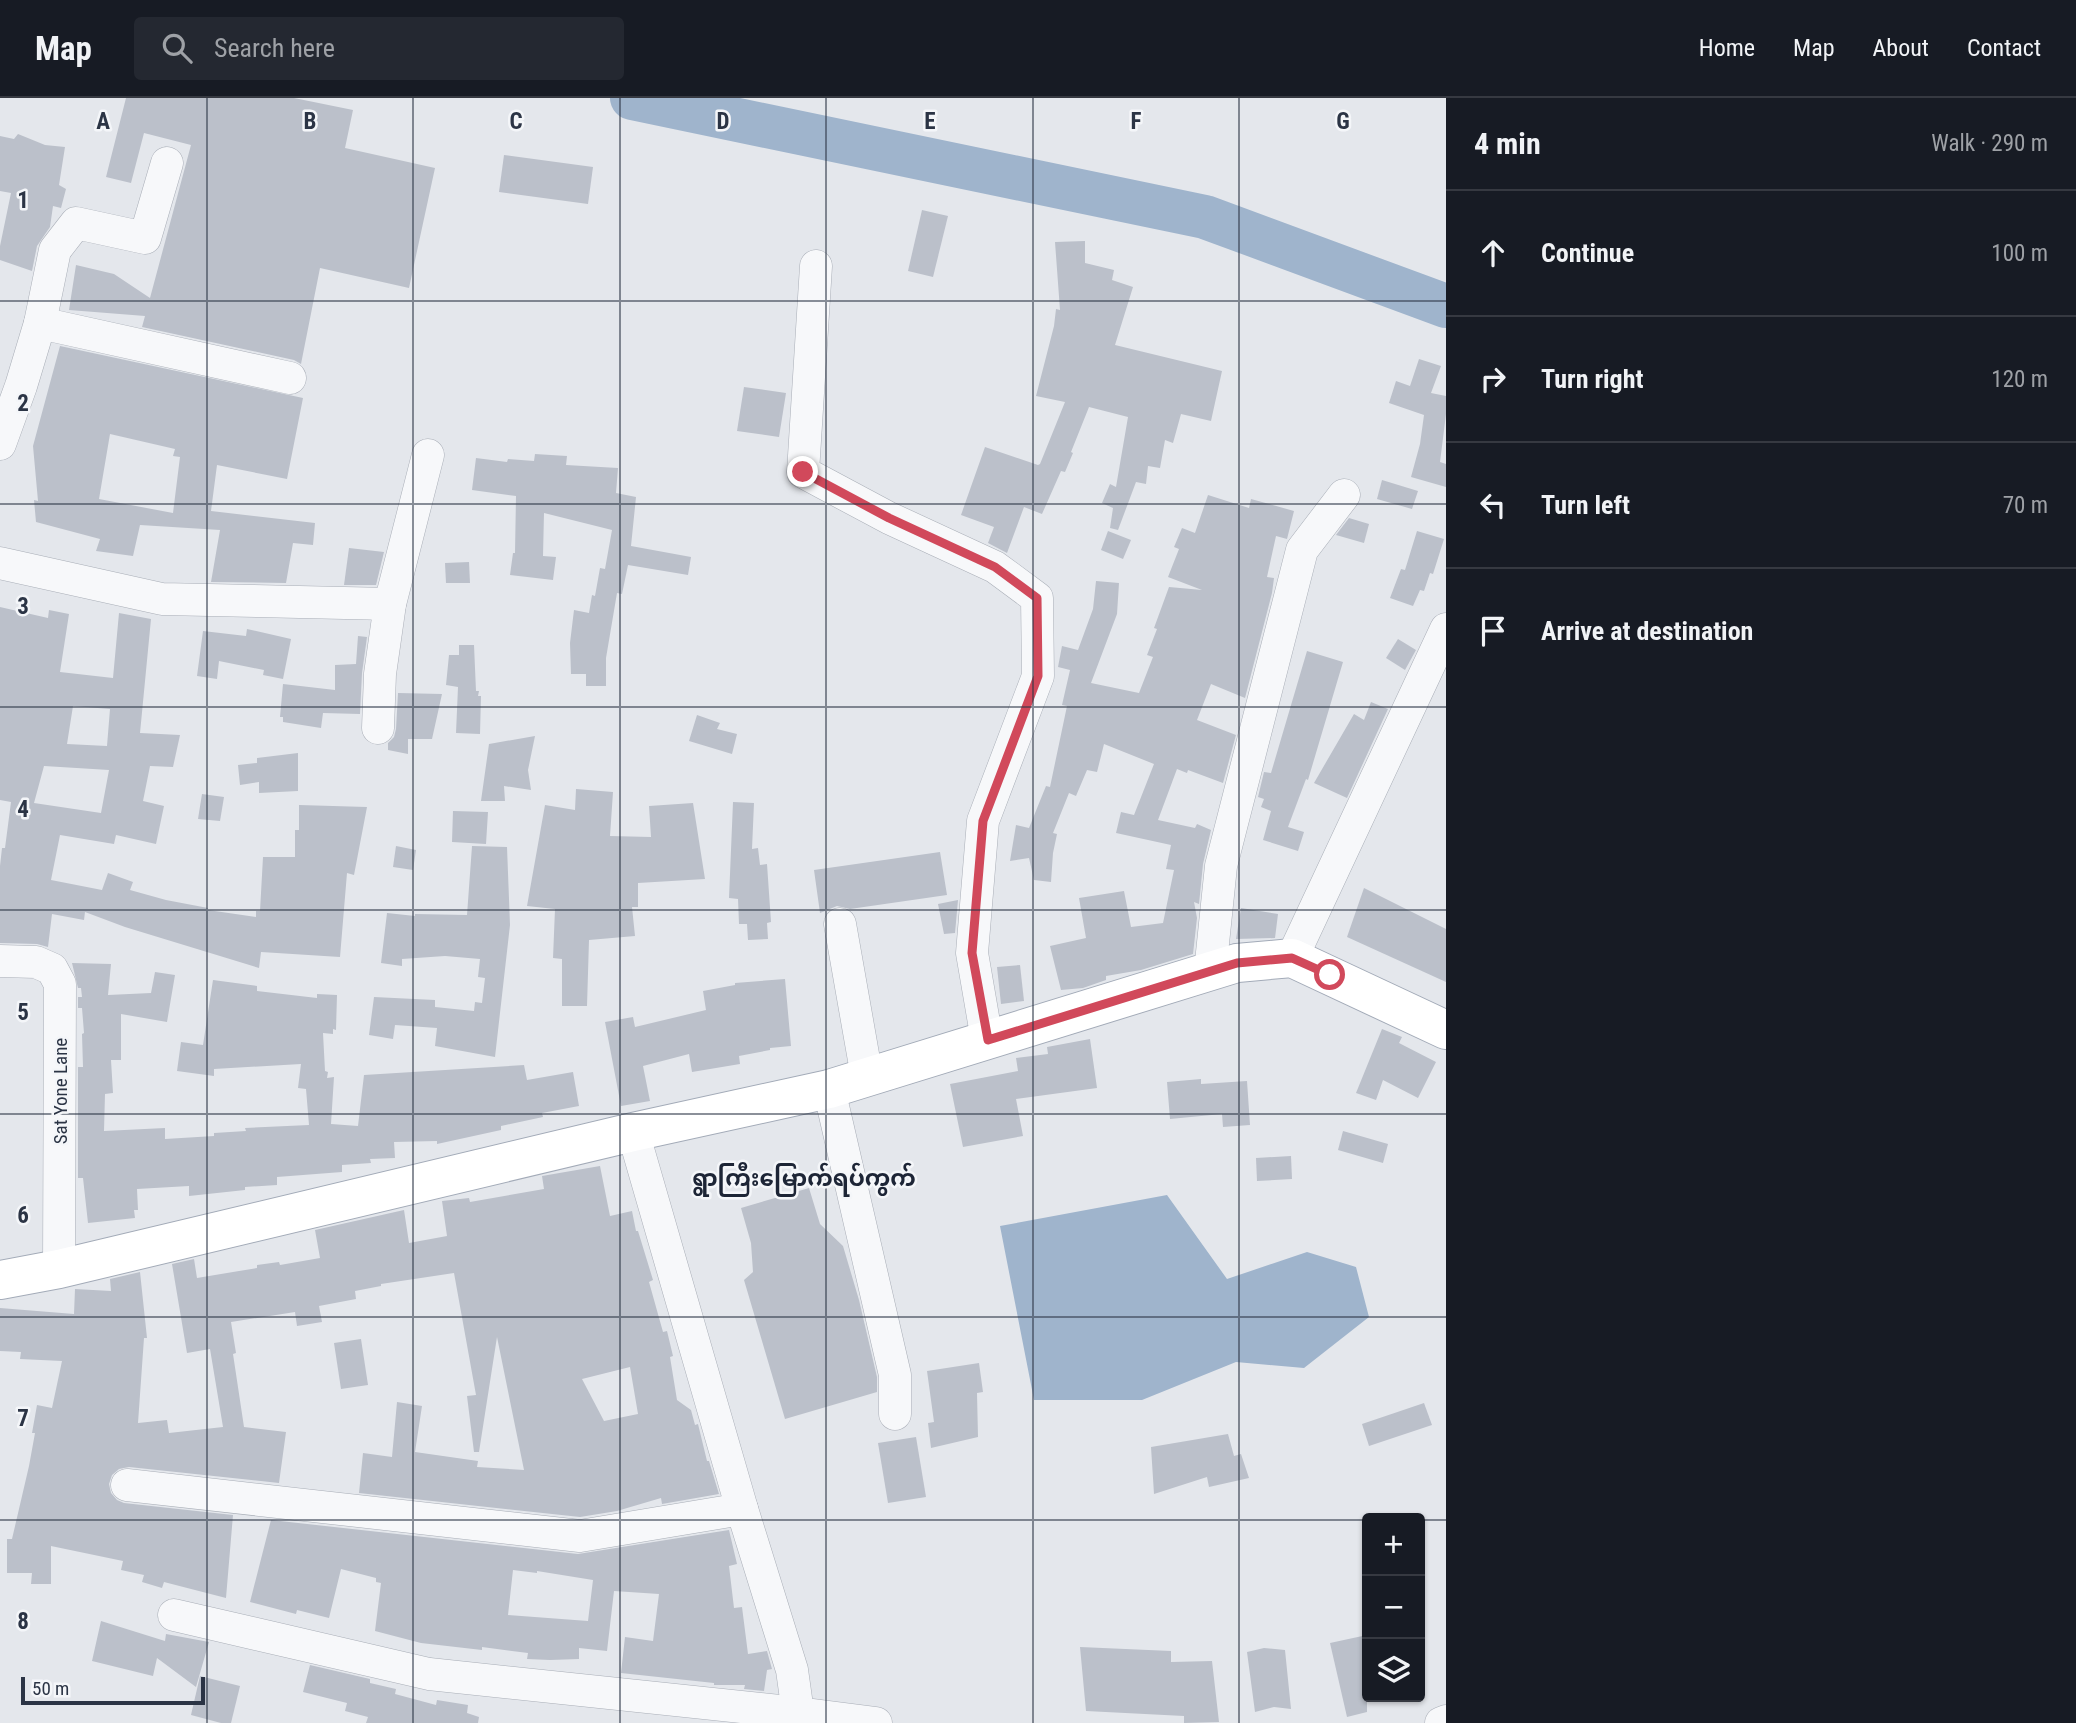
<!DOCTYPE html>
<meta charset="utf-8">
<style>
body{margin:0;font-family:"Roboto Condensed","Noto Sans Myanmar",sans-serif;background:#242831;color:#f1f3f6}
.controls{position:absolute;right:21px;bottom:21px;display:grid;overflow:hidden;border-radius:7px;box-shadow:0 2px 5px #0004}
.controls button{width:63px;height:63px;display:grid;place-items:center;padding:0;border:0;border-bottom:2px solid #363941;background:#171b24;color:#f1f3f6;font:35px sans-serif}
.scale{position:absolute;left:21px;bottom:18px;width:184px;box-sizing:border-box;padding-left:7px;border:4px solid #2b3445;border-top:0;font-size:19px;line-height:24px;white-space:nowrap;color:#2b3445;-webkit-text-stroke:5px #f4f6f9;paint-order:stroke}
.stop{position:absolute;width:21px;height:21px;margin:-16px;border:5px solid #d1495b;border-radius:50%;background:#fff}
.stop.end{background:#d1495b;border-color:#fff;box-shadow:0 2px 7px #0008}
.list{margin:0;padding:0;list-style:none}
h2{display:flex;justify-content:space-between;align-items:center;height:91px;margin:0;padding:0 28px;font-size:30px}
h2 small{font-size:23px;font-weight:400;color:#9ea1a6}
.list li{display:grid;grid-template-columns:46px 1fr auto;gap:21px;align-items:center;box-sizing:border-box;height:126px;padding:0 28px;border-top:2px solid #363941}
.list b{display:block;font-size:26px;white-space:nowrap}
.list em{font-size:23px;font-style:normal;color:#9ea1a6}
.icon{flex:none;width:38px;height:38px;fill:none;stroke:currentColor;stroke-width:2;stroke-linecap:round;stroke-linejoin:round}
.map{position:relative;flex:none;width:1446px;height:1625px;overflow:hidden}
header{display:flex;align-items:center;gap:42px;box-sizing:border-box;height:98px;padding:0 35px;background:#171b24;border-bottom:2px solid #363941}
header strong{font-size:33px}
nav{display:flex;gap:38px;margin-inline-start:auto;font-size:24px}
.search{width:490px;height:63px;background:#242831;display:flex;align-items:center;gap:18px;box-sizing:border-box;padding:0 24px;border-radius:7px;color:#9ea1a6;font-size:26px}
main{display:flex}
aside{flex:1;background:#171b24}
.map>svg:first-child{display:block}
</style>
<header>
<strong>Map</strong>
<div class="search"><svg class="icon" aria-label="search" viewBox="0 0 24 24"><circle cx="10" cy="10" r="6"/><path d="M15 15l6 6"/></svg>Search here</div>
<nav><a>Home</a><a>Map</a><a>About</a><a>Contact</a></nav>
</header>
<main>
<div class="map">
<svg width="1446" height="1625" viewBox="0 0 1446 1625">
<rect width="100%" height="100%" fill="#e4e7ec"/>
<polygon fill="#9fb4cc" points="1167,1097 1227,1181 1307,1154 1356,1169 1369,1219 1304,1270 1236,1264 1142,1302 1034,1302 1000,1128"/>
<g fill="none" stroke-linecap="round" stroke-linejoin="round">
<polyline stroke="#9fb4cc" stroke-width="44" points="632,0 1205,119 1446,208"/>
</g>
<g fill="#bbc0ca" fill-rule="evenodd">
<polygon points="126,0 294,0 353,12 345,50 435,70 409,190 320,170 301,266 294,262 142,229 145,218 69,212 76,167 114,176 150,200 191,47 144,35 131,85 106,79"/>
<polygon points="18,36 45,47 65,49 59,87 66,91 61,110 53,108 50,129 37,148 32,173 0,162 0,148 11,95 0,93 0,38 14,41"/>
<polygon points="504,57 593,69 588,106 499,94"/>
<polygon points="922,112 948,118 933,179 908,173"/>
<polygon points="1085,143 1085,165 1114,172 1112,182 1133,189 1115,247 1222,273 1211,323 1181,316 1173,345 1165,342 1160,370 1148,368 1146,386 1136,384 1118,432 1110,430 1113,410 1102,405 1110,386 1116,389 1128,319 1089,309 1071,354 1073,355 1065,374 1061,373 1042,416 1024,409 1007,455 988,445 994,429 961,417 985,349 1038,367 1040,366 1065,304 1036,298 1054,228 1056,211 1060,212 1055,144"/>
<path d="M60,248L303,300L287,381L217,367L211,413L315,425L313,447L293,445L286,485L211,484L220,432L140,427L133,458L96,453L100,441L36,424L34,402L38,403L33,348ZM110,336L175,351L173,358L180,359L173,415L99,401Z"/>
<polygon points="1419,261 1441,268 1431,295 1446,298 1446,316 1440,364 1446,366 1446,389 1411,379 1420,346 1424,317 1389,305 1396,283 1410,288"/>
<polygon points="744,289 786,295 779,339 737,333"/>
<polygon points="535,356 567,358 566,367 618,370 616,395 636,399 631,448 691,459 688,477 628,467 622,496 617,495 606,560 606,588 586,588 586,576 571,576 570,545 574,512 589,515 592,497 595,498 600,470 605,471 612,432 544,415 543,458 556,459 553,482 510,477 513,455 515,455 516,398 472,392 476,360 507,364 508,361 534,363"/>
<polygon points="1382,382 1418,393 1412,411 1377,401"/>
<polygon points="1208,397 1249,410 1251,401 1294,413 1287,441 1276,438 1267,479 1274,480 1272,495 1245,600 1211,586 1197,622 1236,637 1223,685 1188,672 1187,675 1177,671 1158,722 1195,730 1197,726 1211,732 1203,766 1199,806 1194,804 1197,820 1193,856 1141,872 1106,878 1106,882 1083,890 1061,892 1050,848 1086,840 1079,800 1124,793 1131,829 1163,825 1174,772 1166,771 1171,747 1116,735 1121,714 1134,717 1154,666 1104,646 1097,674 1087,672 1076,698 1069,695 1053,735 1057,736 1053,755 1051,784 1034,782 1029,760 1010,763 1016,727 1029,730 1046,688 1050,689 1067,608 1062,607 1070,572 1058,569 1062,548 1078,552 1093,511 1096,483 1119,485 1117,516 1091,585 1139,595 1153,559 1147,557 1157,531 1154,530 1169,489 1202,492 1168,479 1179,451 1174,449 1182,430 1195,435"/>
<polygon points="1349,420 1369,426 1364,445 1336,437"/>
<polygon points="1108,433 1131,442 1123,461 1101,452"/>
<polygon points="1417,433 1444,441 1433,476 1430,475 1424,493 1420,492 1413,508 1390,500 1401,471 1405,472"/>
<polygon points="349,450 384,454 376,487 344,487"/>
<polygon points="469,464 470,485 446,485 445,465"/>
<path d="M0,509L48,520L49,512L69,516L60,574L113,580L119,515L151,521L140,635L180,637L173,669L150,668L143,703L164,708L156,746L116,737L114,746L60,737L51,782L102,792L108,775L133,784L130,792L166,802L208,810V812L256,819V813H260L263,759H295V732H299V707L367,709L354,777L347,775L340,859L261,854L259,870L125,829L85,814L84,822L52,816L48,849L37,846L0,845V768L2,750H5L11,704L0,702ZM73,608L110,611L107,648L67,646ZM44,668L109,672L101,715L34,705Z"/>
<polygon points="247,531 291,541 283,581 263,577 264,572 219,563 217,581 197,578 203,533 246,538"/>
<polygon points="358,538 367,539 362,575 360,616 323,615 321,630 283,624 283,619 280,619 283,586 335,592 335,567 356,566"/>
<polygon points="1398,541 1416,552 1405,572 1386,560"/>
<polygon points="459,547 474,547 476,593 479,593 478,598 481,598 480,636 456,635 458,589 446,587 449,557 459,557"/>
<polygon points="1307,553 1343,564 1308,682 1306,681 1288,729 1304,734 1298,753 1263,742 1271,713 1261,709 1264,701 1258,699 1264,674 1271,675"/>
<polygon points="398,595 442,596 432,641 408,641 408,656 388,652 388,645 394,639 396,631"/>
<polygon points="1371,604 1388,611 1347,700 1314,685 1354,616 1364,622"/>
<polygon points="697,617 720,625 717,631 737,636 732,656 689,643"/>
<polygon points="535,638 528,672 531,692 504,688 505,703 481,703 489,646"/>
<polygon points="298,655 298,693 259,695 259,684 240,687 238,667 257,665 257,660"/>
<polygon points="576,691 613,694 610,738 651,739 649,708 693,705 705,781 638,785 638,809 632,809 635,838 589,842 587,908 562,908 562,861 553,860 555,811 527,808 545,707 575,712"/>
<polygon points="202,696 224,699 220,723 198,721"/>
<polygon points="733,704 754,705 752,751 758,750 760,767 767,766 771,824 767,825 768,841 748,842 747,826 739,826 738,801 729,800"/>
<polygon points="453,713 488,714 486,746 452,744"/>
<polygon points="396,748 416,752 413,772 393,769"/>
<polygon points="472,748 507,749 510,827 495,959 435,948 437,930 395,927 393,941 369,937 374,899 435,902 435,909 474,913 475,904 482,905 485,880 478,879 480,861 445,858 402,861 402,868 381,865 387,815 415,818 415,816 467,817"/>
<polygon points="940,754 947,797 850,811 837,808 820,815 814,772"/>
<polygon points="1364,790 1446,831 1446,884 1347,839"/>
<polygon points="958,802 955,835 944,836 938,806"/>
<polygon points="1241,810 1278,816 1275,840 1236,841"/>
<polygon points="72,865 111,866 108,897 151,895 155,874 175,877 167,924 121,916 121,962 111,962 113,995 105,996 104,1033 165,1030 165,1041 214,1038 214,1035 246,1033 245,1030 309,1027 306,991 298,990 301,966 214,971 214,978 177,973 181,944 203,947 213,882 257,888 257,893 317,900 317,896 337,897 336,932 333,931 333,936 323,935 325,973 328,974 327,980 334,979 331,1026 358,1028 364,977 524,967 527,982 573,974 579,1008 542,1015 543,1019 501,1028 501,1032 437,1046 437,1043 394,1044 395,1060 370,1061 371,1065 342,1067 342,1074 277,1079 277,1087 245,1089 245,1092 189,1098 189,1088 137,1091 138,1112 134,1112 135,1120 88,1125 83,1080 78,1080 78,969 83,969 82,936 84,935 82,910 78,910 78,899 82,899 81,890 78,890"/>
<polygon points="1020,867 1024,903 1001,906 997,869"/>
<polygon points="785,881 791,948 770,950 770,952 739,958 740,966 692,974 689,956 643,968 650,1003 621,1008 605,924 633,919 635,929 706,912 703,893 735,887 735,885"/>
<polygon points="1382,931 1402,939 1399,945 1436,964 1418,1000 1383,982 1376,1002 1356,995"/>
<polygon points="1090,941 1097,990 1016,1001 1023,1038 963,1049 950,986 1018,973 1016,960 1048,956 1047,949"/>
<polygon points="1201,981 1201,986 1247,983 1250,1027 1223,1029 1222,1016 1170,1021 1167,984"/>
<polygon points="1343,1033 1388,1046 1383,1065 1338,1052"/>
<polygon points="1291,1058 1292,1081 1257,1083 1256,1060"/>
<path d="M600,1068L610,1118L632,1113L636,1133H638L653,1182L649,1184L663,1234L667,1233L673,1258L670,1259L677,1302L691,1312L695,1327L698,1326L707,1363H709L719,1396L662,1406L661,1400L617,1413L580,1419L359,1395L363,1355L392,1359L397,1304L422,1308L415,1354L478,1363L477,1369L524,1372L497,1239L479,1354H474L467,1298L476,1297L454,1175L381,1186V1188L355,1193L356,1201L319,1208L322,1224L297,1228L295,1214L231,1224L236,1255L233,1256L244,1329L286,1334L279,1385L129,1369L119,1371L112,1377L109,1386L111,1395L117,1402L124,1405L233,1417L226,1500L164,1484L162,1490L142,1484L144,1477L121,1472L123,1463L51,1448V1486H31L32,1475H7V1441H12L29,1368L35,1335H32L37,1307L52,1310L62,1263L20,1261L21,1254L0,1253V1210L74,1216L75,1191L111,1193L110,1181L140,1174L147,1240H144L138,1325L167,1322L169,1335L223,1329L210,1251L187,1255L172,1166L194,1161L197,1180L257,1170V1167L279,1164L280,1167L320,1160L315,1132L404,1112L409,1145L447,1138L442,1103L469,1100L470,1104L544,1091L542,1078ZM630,1269L638,1316L604,1323L582,1281Z"/>
<polygon points="809,1090 820,1126 843,1148 859,1202 877,1279 877,1294 785,1321 744,1182 753,1174 751,1145 741,1110"/>
<polygon points="361,1241 368,1287 341,1291 334,1245"/>
<polygon points="979,1265 983,1294 977,1295 978,1339 931,1350 928,1325 934,1324 927,1273"/>
<polygon points="1424,1305 1432,1327 1369,1348 1362,1326"/>
<polygon points="1228,1336 1234,1358 1241,1356 1249,1380 1209,1389 1207,1379 1154,1396 1151,1349"/>
<polygon points="916,1339 926,1399 888,1405 878,1345"/>
<path d="M271,1422L578,1456L729,1432L737,1466L729,1468L734,1510L742,1509L748,1556L767,1553L772,1571L767,1572L764,1593L744,1591L745,1587H714V1585L621,1575L625,1539L653,1543L659,1496L614,1493L607,1553L579,1550V1561L550,1562L527,1561L528,1555L482,1549V1552L421,1545L375,1533L381,1485L376,1484V1480L341,1471L329,1520L297,1512L296,1516L250,1504ZM513,1472L537,1475V1473L593,1482L588,1523L508,1517Z"/>
<polygon points="101,1523 165,1543 166,1536 209,1544 196,1589 157,1560 153,1578 92,1563"/>
<polygon points="1367,1537 1367,1614 1347,1619 1330,1545"/>
<polygon points="1080,1549 1171,1553 1171,1564 1212,1563 1219,1624 1184,1625 1184,1618 1086,1613"/>
<polygon points="1264,1550 1285,1552 1291,1611 1274,1609 1255,1614 1247,1554"/>
<polygon points="310,1567 370,1581 370,1585 396,1591 395,1596 436,1607 437,1602 468,1607 467,1615 479,1619 478,1625 366,1625 368,1619 345,1613 347,1605 303,1594"/>
<polygon points="200,1578 240,1588 231,1625 221,1625 191,1617"/>
</g>
<g fill="none" stroke-linecap="round" stroke-linejoin="round">
<defs>
<g id="minor">
<polyline points="816,168 803,374 889,420 995,469 1037,500 1038,578 983,723 972,855 987,942"/>
<polyline points="40,225 290,280"/>
<polyline points="0,346 21,288 40,225 55,152 76,125 145,140 167,65"/>
<polyline points="0,465 162,501 390,506"/>
<polyline points="378,630 380,576 390,506 428,357"/>
<polyline points="840,826 867,979"/>
<polyline points="1292,860 1446,531"/>
<polyline points="0,863 36,864 52,871 60,886 59,1171"/>
<polyline points="1210,874 1221,768 1302,452 1344,397"/>
<polyline points="829,991 895,1277 895,1316"/>
<polyline points="633,1034 742,1411 792,1572 798,1615 796,1625"/>
<polyline points="127,1387 580,1438 742,1411"/>
<polyline points="174,1517 429,1576 798,1615 876,1625"/>
<polyline points="1441,1625 1446,1623"/>
</g>
<polyline id="major" points="0,1182 59,1171 633,1034 829,991 1237,865 1292,860 1446,932"/>
</defs>
<use href="#minor" stroke="#a9aeb7" stroke-width="33"/>
<use href="#major" stroke="#a3abb8" stroke-width="40"/>
<use href="#minor" stroke="#f7f8fa" stroke-width="32"/>
<use href="#major" stroke="#fff" stroke-width="38"/>
</g>
<g fill="none" stroke-linecap="round" stroke-linejoin="round">
<polyline stroke="#d1495b" stroke-width="9" points="803,374 889,420 995,469 1037,500 1038,578 983,723 972,855 988,942 1237,865 1292,860 1330,877"/>
</g>
<path fill="none" stroke="#2b3445" stroke-width="2" stroke-opacity="0.55" d="M207,0V1625M413,0V1625M620,0V1625M826,0V1625M1033,0V1625M1239,0V1625M0,203H1446M0,406H1446M0,609H1446M0,812H1446M0,1016H1446M0,1219H1446M0,1422H1367M1420,1422H1446"/>
<g text-anchor="middle" stroke-width="5" stroke-linejoin="round" paint-order="stroke">
<g font-size="19" fill="#2b3445" stroke="#f4f6f9">
<text transform="translate(60 993) rotate(-90)" y="7">Sat Yone Lane</text>
</g>
<g font-size="23" font-weight="bold" fill="#1d2536" stroke="#f4f6f9">
<text x="804" y="1088">ရွာကြီးမြောက်ရပ်ကွက်</text>
</g>
</g>
<g font-size="23" text-anchor="middle" font-weight="bold" fill="#2b3445" stroke="#f4f6f9" stroke-width="5" stroke-linejoin="round" paint-order="stroke">
<text x="103" y="31">A</text>
<text x="310" y="31">B</text>
<text x="516" y="31">C</text>
<text x="723" y="31">D</text>
<text x="930" y="31">E</text>
<text x="1136" y="31">F</text>
<text x="1343" y="31">G</text>
<text x="23" y="110">1</text>
<text x="23" y="313">2</text>
<text x="23" y="516">3</text>
<text x="23" y="719">4</text>
<text x="23" y="922">5</text>
<text x="23" y="1125">6</text>
<text x="23" y="1328">7</text>
<text x="23" y="1531">8</text>
</g>
</svg>
<div class="controls">
<button>+</button>
<button>−</button>
<button><svg class="icon" aria-label="layers" viewBox="0 0 24 24"><path d="M12 4l9 5-9 5-9-5zM3 14l9 5 9-5"/></svg></button>
</div>
<div class="scale">50 m</div>
<div class="stop" style="left:1330px;top:877px"></div>
<div class="stop end" style="left:803px;top:374px"></div>
</div>
<aside>
<h2>4 min<small>Walk · 290 m</small></h2>
<ul class="list">
<li><svg class="icon" aria-label="ahead" viewBox="0 0 24 24"><path d="M12 20V5M6 11l6-6 6 6"/></svg><div><b>Continue</b></div><em>100 m</em></li>
<li><svg class="icon" aria-label="right" viewBox="0 0 24 24"><path d="M7 20v-9h11M14 6l5 5-5 5"/></svg><div><b>Turn right</b></div><em>120 m</em></li>
<li><svg class="icon" aria-label="left" viewBox="0 0 24 24"><path d="M17 20v-9H6M10 6l-5 5 5 5"/></svg><div><b>Turn left</b></div><em>70 m</em></li>
<li><svg class="icon" aria-label="arrive" viewBox="0 0 24 24"><path d="M6 21V4h12l-3 4 3 4H6"/></svg><div><b>Arrive at destination</b></div></li>
</ul>
</aside>
</main>
